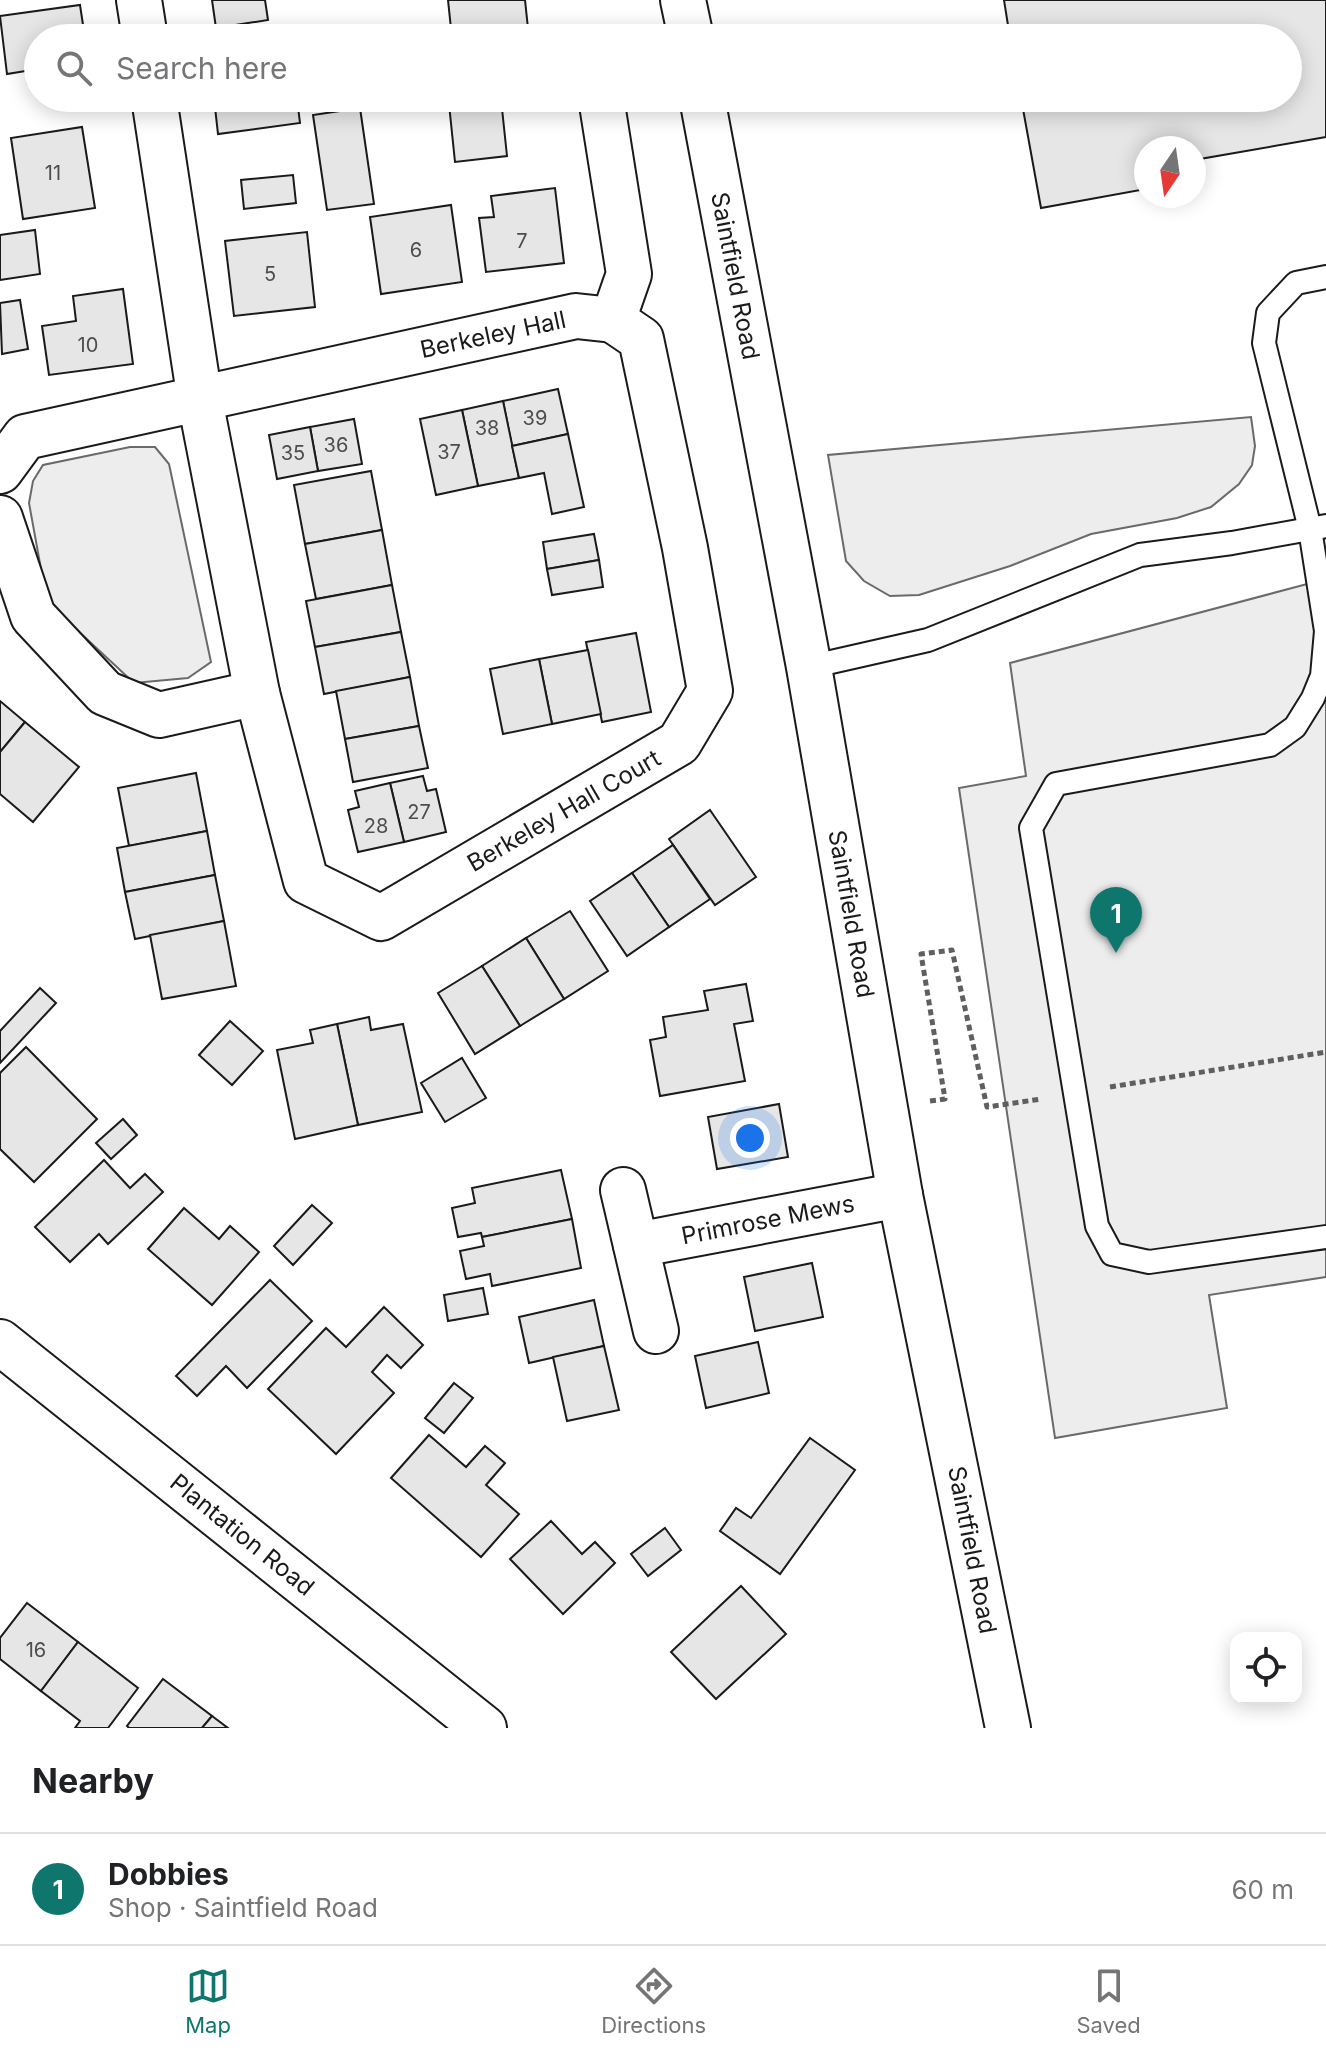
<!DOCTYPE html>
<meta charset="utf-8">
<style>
body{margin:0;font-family:Inter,sans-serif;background:#f6f6f6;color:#202124}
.controls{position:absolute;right:24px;bottom:24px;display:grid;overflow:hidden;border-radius:16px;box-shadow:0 4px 20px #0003}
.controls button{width:72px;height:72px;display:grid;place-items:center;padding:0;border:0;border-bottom:2px solid #e0e0e0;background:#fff;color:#202124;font:40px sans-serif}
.compass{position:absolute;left:1134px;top:136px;width:72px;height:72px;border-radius:50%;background:#fff;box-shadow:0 4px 20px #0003;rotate:193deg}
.you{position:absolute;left:750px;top:1138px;width:28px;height:28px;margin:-20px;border:6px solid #fff;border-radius:50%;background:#1a73e8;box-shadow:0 0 0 12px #1a73e833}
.badge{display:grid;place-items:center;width:52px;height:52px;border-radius:50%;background:#0f766e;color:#fff;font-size:26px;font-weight:700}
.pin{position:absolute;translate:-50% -66px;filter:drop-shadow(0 2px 4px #0008)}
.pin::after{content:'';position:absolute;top:42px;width:28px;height:24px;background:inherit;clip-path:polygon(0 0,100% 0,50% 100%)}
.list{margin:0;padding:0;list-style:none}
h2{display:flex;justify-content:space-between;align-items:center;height:104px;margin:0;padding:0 32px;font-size:34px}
h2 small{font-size:26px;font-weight:400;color:#757577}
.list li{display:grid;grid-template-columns:52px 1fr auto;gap:24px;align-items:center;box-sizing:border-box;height:112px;padding:0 32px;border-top:2px solid #e0e0e0}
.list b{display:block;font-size:30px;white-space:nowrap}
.list p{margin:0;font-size:26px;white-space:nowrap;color:#757577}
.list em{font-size:26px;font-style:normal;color:#757577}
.icon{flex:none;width:44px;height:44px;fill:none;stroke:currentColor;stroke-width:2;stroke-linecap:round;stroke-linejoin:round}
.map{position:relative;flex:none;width:1326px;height:1728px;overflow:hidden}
.search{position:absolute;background:#fff;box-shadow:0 4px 20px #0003;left:24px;right:24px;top:24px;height:88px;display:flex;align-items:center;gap:20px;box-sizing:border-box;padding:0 28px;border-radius:44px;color:#757577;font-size:30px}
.sheet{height:216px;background:#fff}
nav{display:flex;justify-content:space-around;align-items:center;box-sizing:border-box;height:112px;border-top:2px solid #e0e0e0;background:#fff;font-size:22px;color:#757577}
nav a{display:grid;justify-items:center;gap:4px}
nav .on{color:#0f766e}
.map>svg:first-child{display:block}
</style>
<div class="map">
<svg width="1326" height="1728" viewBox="0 0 1326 1728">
<rect width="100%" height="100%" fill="#fff"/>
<g fill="#ededed" stroke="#6a6a6a" stroke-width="2">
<polygon points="1251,417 1255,446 1252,465 1239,484 1211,507 1177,518 1091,534 1010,566 919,595 890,596 864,581 846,561 828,455"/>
<polygon points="130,447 155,447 169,464 211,662 188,678 134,683 47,602 29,503 33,481 43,465"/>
<polygon points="1326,579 1326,1277 1209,1295 1227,1408 1055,1438 959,788 1026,776 1010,663"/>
</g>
<g fill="#e6e6e6" stroke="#1a1a1a" stroke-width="2">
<polygon points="212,0 265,0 268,20 216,28"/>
<polygon points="448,0 525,0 529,38 452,38"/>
<polygon points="1004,0 1326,0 1326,137 1194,160 1194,148 1146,148 1146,189 1041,208 1021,98 1288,98 1288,38 1010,38"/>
<polygon points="80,5 85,38 38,38 38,69 7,74 0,16"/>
<polygon points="214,98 307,98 297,99 300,123 218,134"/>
<polygon points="501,99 507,156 455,162 449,104"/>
<polygon points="360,108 374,204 327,210 313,115"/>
<polygon points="82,127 95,208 23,219 11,138"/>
<polygon points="293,175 296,203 244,209 241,180"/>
<polygon points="555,188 564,263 486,272 479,218 494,217 491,196"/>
<polygon points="451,205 462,282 381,294 370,217"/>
<polygon points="35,230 40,274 0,280 0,235"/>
<polygon points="307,232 315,307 234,316 225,241"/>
<polygon points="123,289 133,364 49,375 42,326 76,321 73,296"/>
<polygon points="20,300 28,349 2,354 0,303"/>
<polygon points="558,389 568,434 512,446 503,401"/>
<polygon points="503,401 519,478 478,486 462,410"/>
<polygon points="462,410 478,486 436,495 420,419"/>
<polygon points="354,419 362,464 318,471 310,427"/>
<polygon points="310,427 318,471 277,479 269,435"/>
<polygon points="568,434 584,507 552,514 544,473 519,478 512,446"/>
<polygon points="371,471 382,530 305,544 294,485"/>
<polygon points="382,530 392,585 316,599 305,544"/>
<polygon points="594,534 599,560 547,569 543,542"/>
<polygon points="599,560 603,587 552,595 547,569"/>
<polygon points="392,585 401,632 315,647 306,601"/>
<polygon points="401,632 410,677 324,694 315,647"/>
<polygon points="636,633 651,712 602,722 586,642"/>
<polygon points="588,650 601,714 552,724 539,659"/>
<polygon points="539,659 552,724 503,734 490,669"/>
<polygon points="410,677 419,726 345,739 336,691"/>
<polygon points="0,701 25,722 0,752"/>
<polygon points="25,722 79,767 33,822 0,794 0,752"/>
<polygon points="419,726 428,768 353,782 345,739"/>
<polygon points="196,773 207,831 129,846 118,788"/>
<polygon points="423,776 427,791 436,789 446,832 404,842 390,783"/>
<polygon points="390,783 404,842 358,852 348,810 359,807 355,791"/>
<polygon points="710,810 756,877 715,905 669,839"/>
<polygon points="207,831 215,875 125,892 117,848"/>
<polygon points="673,845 710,899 669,927 632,873"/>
<polygon points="632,873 669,927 627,956 590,901"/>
<polygon points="215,875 224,921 135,939 125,892"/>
<polygon points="570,911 608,971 564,999 526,938"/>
<polygon points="224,921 236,986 162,999 150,935"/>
<polygon points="526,938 564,999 520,1026 482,966"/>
<polygon points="482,966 520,1026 475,1054 438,993"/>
<polygon points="746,984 753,1021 734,1024 745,1081 660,1096 650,1040 666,1037 663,1017 708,1010 704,991"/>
<polygon points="40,988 56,1003 0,1063 0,1031"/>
<polygon points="369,1017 371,1030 403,1024 422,1112 358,1125 337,1024"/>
<polygon points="230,1021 263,1051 232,1085 199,1055"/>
<polygon points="337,1024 358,1125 295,1139 277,1050 313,1043 310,1030"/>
<polygon points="26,1047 97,1119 34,1182 0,1149 0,1073"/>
<polygon points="462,1058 486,1098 445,1122 421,1083"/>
<polygon points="779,1104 788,1157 717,1169 708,1117"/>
<polygon points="123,1119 137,1135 111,1159 96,1143"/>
<polygon points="104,1160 130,1188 145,1174 163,1192 108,1244 99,1234 70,1262 35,1227"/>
<polygon points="561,1170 572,1219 482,1237 481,1233 458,1237 452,1208 475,1203 472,1188"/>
<polygon points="312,1205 332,1223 293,1265 274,1246"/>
<polygon points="184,1208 219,1239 230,1226 259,1252 212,1305 148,1249"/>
<polygon points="572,1219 581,1268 492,1286 490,1274 466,1279 460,1251 484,1246 482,1237"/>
<polygon points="812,1263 823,1317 755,1331 744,1277"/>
<polygon points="270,1280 312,1321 247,1388 226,1366 197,1396 176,1376"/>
<polygon points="483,1288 488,1314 448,1321 444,1295"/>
<polygon points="594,1300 604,1346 529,1363 519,1317"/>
<polygon points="384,1307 423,1345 401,1368 387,1355 372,1372 394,1393 336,1454 268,1389 326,1328 346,1347"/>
<polygon points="758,1342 769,1393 706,1408 695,1356"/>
<polygon points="604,1346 619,1410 567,1421 553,1357"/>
<polygon points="454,1383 473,1398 444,1433 425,1418"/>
<polygon points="429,1435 466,1467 485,1446 505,1463 486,1485 519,1514 481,1557 391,1478"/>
<polygon points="810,1438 855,1470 780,1574 720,1531 736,1508 751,1518"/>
<polygon points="551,1521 582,1554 595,1542 615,1563 563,1614 510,1559"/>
<polygon points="665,1528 681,1550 648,1576 631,1554"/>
<polygon points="741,1586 786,1634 716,1699 671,1652"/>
<polygon points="27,1603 78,1642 41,1691 0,1659 0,1638"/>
<polygon points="78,1642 138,1688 108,1728 75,1728 80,1721 41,1691"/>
<polygon points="163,1679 212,1716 202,1728 129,1728 127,1726"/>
<polygon points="212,1716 228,1728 202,1728"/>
</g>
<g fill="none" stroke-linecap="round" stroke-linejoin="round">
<defs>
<g id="service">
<polyline points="1326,277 1296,283 1268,313 1264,343 1310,529 1326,631 1322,676 1313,698 1295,727 1270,745 1056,784 1031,828 1097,1226 1112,1254 1149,1262 1326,1237"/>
<polyline points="809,667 928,640 1140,555 1232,543 1326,526"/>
</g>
<g id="minor">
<polyline points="139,0 145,38"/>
<polyline points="154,98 200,400 257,693 306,881 381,918 679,743 710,691 685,548 641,339 613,320"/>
<polyline points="0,471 25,437 576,316 613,320 629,274 601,98"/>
<polyline points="0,518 33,616 105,693 159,715 257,693"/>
<polyline points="623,1190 656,1331"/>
<polyline points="636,1245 900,1195"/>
<polyline points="0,1342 484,1728"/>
</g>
<g id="primary">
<polyline points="683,0 691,38"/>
<polyline points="702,98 809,667 900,1195 1008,1728"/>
</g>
</defs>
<use href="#service" stroke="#1a1a1a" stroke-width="26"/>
<use href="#minor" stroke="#1a1a1a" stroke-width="48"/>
<use href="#primary" stroke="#1a1a1a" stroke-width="48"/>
<g stroke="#5f5f5f" stroke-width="5" stroke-dasharray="6 4" stroke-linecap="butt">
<polyline points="1110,1087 1326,1052"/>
<polyline points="930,1101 945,1099 921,954 952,950 987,1107 1041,1099"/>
</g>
<use href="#service" stroke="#fff" stroke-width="22"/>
<use href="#minor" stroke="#fff" stroke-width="44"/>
<use href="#primary" stroke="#fff" stroke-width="44"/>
</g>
<g text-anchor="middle" stroke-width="6" stroke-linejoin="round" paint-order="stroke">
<g font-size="20" fill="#4d4d4d">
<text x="53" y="180">11</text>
<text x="522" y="248">7</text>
<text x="416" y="257">6</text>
<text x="270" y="281">5</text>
<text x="88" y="352">10</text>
<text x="535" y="425">39</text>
<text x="487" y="435">38</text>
<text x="336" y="452">36</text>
<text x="449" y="459">37</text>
<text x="293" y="460">35</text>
<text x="419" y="819">27</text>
<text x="376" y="833">28</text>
<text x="36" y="1657">16</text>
</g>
<g font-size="24" fill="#1a1a1a" stroke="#fff">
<text transform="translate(735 276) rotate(79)" y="8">Saintfield Road</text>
<text transform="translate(493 335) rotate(-12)" y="8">Berkeley Hall</text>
<text transform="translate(564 811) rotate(-30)" y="8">Berkeley Hall Court</text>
<text transform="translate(851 914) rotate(80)" y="8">Saintfield Road</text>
<text transform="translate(768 1220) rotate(-11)" y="8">Primrose Mews</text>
<text transform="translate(242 1535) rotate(39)" y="8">Plantation Road</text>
<text transform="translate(972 1550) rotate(79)" y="8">Saintfield Road</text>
</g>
</g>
</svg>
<div class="controls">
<button><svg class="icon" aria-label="locate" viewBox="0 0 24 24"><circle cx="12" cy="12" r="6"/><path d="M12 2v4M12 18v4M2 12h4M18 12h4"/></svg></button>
</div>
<svg class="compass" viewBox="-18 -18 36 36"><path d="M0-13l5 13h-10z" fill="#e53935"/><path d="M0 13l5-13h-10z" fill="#757577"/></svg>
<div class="you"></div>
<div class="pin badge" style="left:1116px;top:953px">1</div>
<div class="search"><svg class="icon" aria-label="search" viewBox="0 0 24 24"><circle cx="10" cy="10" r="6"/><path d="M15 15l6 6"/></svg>Search here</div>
</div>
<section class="sheet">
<h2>Nearby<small></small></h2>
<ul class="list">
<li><span class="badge">1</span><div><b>Dobbies</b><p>Shop · Saintfield Road</p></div><em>60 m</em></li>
</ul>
</section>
<nav>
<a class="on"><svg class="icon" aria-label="map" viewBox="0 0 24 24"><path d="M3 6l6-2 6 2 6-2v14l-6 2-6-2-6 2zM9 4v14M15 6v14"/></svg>Map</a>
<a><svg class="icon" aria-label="directions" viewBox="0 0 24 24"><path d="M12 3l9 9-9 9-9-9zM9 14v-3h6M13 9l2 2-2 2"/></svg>Directions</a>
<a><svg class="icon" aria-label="saved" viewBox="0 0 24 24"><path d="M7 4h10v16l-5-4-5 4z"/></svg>Saved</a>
</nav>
